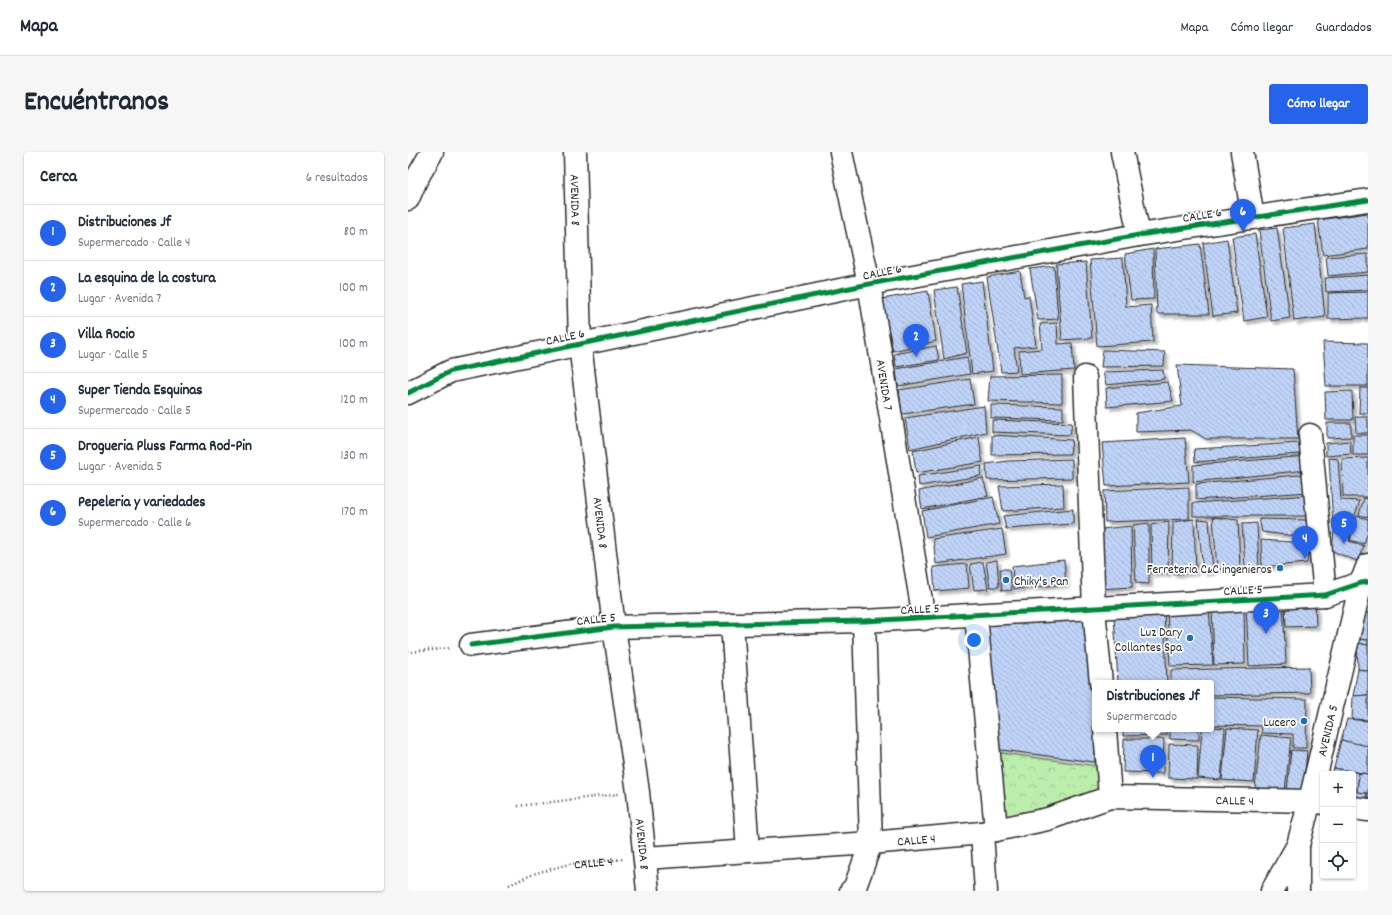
<!DOCTYPE html>
<html lang="es">
<meta charset="utf-8">
<style>
body{margin:0;font-family:Dekko,sans-serif;background:#f6f6f7;color:#1f2937}
.controls{position:absolute;right:12px;bottom:12px;display:grid;overflow:hidden;border-radius:4px;box-shadow:0 1px 3px #0004}
.controls button{width:36px;height:36px;display:grid;place-items:center;padding:0;border:0;border-bottom:1px solid #e0e1e3;background:#fff;color:#1f2937;font:20px sans-serif}
.you{position:absolute;left:566px;top:488px;width:14px;height:14px;margin:-10px;border:3px solid #fff;border-radius:50%;background:#1a73e8;box-shadow:0 0 0 6px #1a73e833}
.badge{display:grid;place-items:center;width:26px;height:26px;border-radius:50%;background:#2563eb;color:#fff;font-size:13px;font-weight:700}
.pin{position:absolute;translate:-50% -33px;filter:drop-shadow(0 1px 2px #0008)}
.pin::after{content:'';position:absolute;top:21px;width:14px;height:12px;background:inherit;clip-path:polygon(0 0,100% 0,50% 100%)}
.popup{position:absolute;left:684px;top:528px;width:122px;height:52px;box-sizing:border-box;display:grid;place-content:center;border-radius:4px;background:#fff;filter:drop-shadow(0 1px 3px #0005);font-size:13px;white-space:nowrap;color:#747a83}
.popup b{font-size:15px;color:#1f2937}
.popup::after{content:'';position:absolute;left:50%;top:100%;margin-left:-8px;border:8px solid transparent;border-top-color:#fff}
.list{margin:0;padding:0;list-style:none}
h2{display:flex;justify-content:space-between;align-items:center;height:52px;margin:0;padding:0 16px;font-size:17px}
h2 small{font-size:13px;font-weight:400;color:#747a83}
.list li{display:grid;grid-template-columns:26px 1fr auto;gap:12px;align-items:center;box-sizing:border-box;height:56px;padding:0 16px;border-top:1px solid #e0e1e3}
.list b{display:block;font-size:15px;white-space:nowrap}
.list p{margin:0;font-size:13px;white-space:nowrap;color:#747a83}
.list em{font-size:13px;font-style:normal;color:#747a83}
.icon{flex:none;width:22px;height:22px;fill:none;stroke:currentColor;stroke-width:2;stroke-linecap:round;stroke-linejoin:round}
.map{position:relative;flex:none;width:960px;height:739px;overflow:hidden;border-radius:4px}
header{display:flex;align-items:center;gap:24px;box-sizing:border-box;height:56px;padding:0 20px;background:#fff;border-bottom:1px solid #e0e1e3}
header strong{font-size:19px}
nav{display:flex;gap:22px;margin-inline-start:auto;font-size:14px}
.intro{display:flex;align-items:center;justify-content:space-between;box-sizing:border-box;height:96px;padding:0 24px}
h1{margin:0;font-size:28px}
.button{padding:10px 18px;border-radius:4px;background:#2563eb;color:#fff;font-size:14px;font-weight:700}
main{display:flex;gap:24px;padding:0 24px}
aside{flex:1;background:#fff;border-radius:4px;box-shadow:0 1px 3px #0004}
.map>svg:first-child{display:block}
</style>
<header>
<strong>Mapa</strong>
<nav><a>Mapa</a><a>Cómo llegar</a><a>Guardados</a></nav>
</header>
<div class="intro"><h1>Encuéntranos</h1><a class="button">Cómo llegar</a></div>
<main>
<aside>
<h2>Cerca<small>6 resultados</small></h2>
<ul class="list">
<li><span class="badge">1</span><div><b>Distribuciones Jf</b><p>Supermercado · Calle 4</p></div><em>80 m</em></li>
<li><span class="badge">2</span><div><b>La esquina de la costura</b><p>Lugar · Avenida 7</p></div><em>100 m</em></li>
<li><span class="badge">3</span><div><b>Villa Rocio</b><p>Lugar · Calle 5</p></div><em>100 m</em></li>
<li><span class="badge">4</span><div><b>Super Tienda Esquinas</b><p>Supermercado · Calle 5</p></div><em>120 m</em></li>
<li><span class="badge">5</span><div><b>Drogueria Pluss Farma Rod-Pin</b><p>Lugar · Avenida 5</p></div><em>130 m</em></li>
<li><span class="badge">6</span><div><b>Pepeleria y variedades</b><p>Supermercado · Calle 6</p></div><em>170 m</em></li>
</ul>
</aside>
<div class="map">
<svg width="960" height="739" viewBox="0 0 960 739">
<defs>
<pattern id="park-crowns" width="20" height="18" patternUnits="userSpaceOnUse"><rect width="20" height="18" fill="#bbedad"/><path d="M2 6a3 3 0 1 1 6 0M12 15a3 3 0 1 1 6 0" fill="none" stroke="#a1cb95"/></pattern>
<pattern id="building-back-hatch" width="6" height="6" patternUnits="userSpaceOnUse"><rect width="6" height="6" fill="#bfd3f8"/><path d="M-1 5l2 2M0 0l6 6M5-1l2 2" fill="none" stroke="#a4b5d5"/></pattern>
<filter id="shadow"><feDropShadow dx="3.5" dy="3.5" stdDeviation="1" flood-color="#0004"/></filter>
</defs>
<rect width="100%" height="100%" fill="#fff"/>
<filter id="ink" filterUnits="userSpaceOnUse"><feTurbulence type="fractalNoise" baseFrequency=".025" numOctaves="2"/><feDisplacementMap in="SourceGraphic" scale="8" xChannelSelector="R" yChannelSelector="G"/><feConvolveMatrix kernelMatrix="1 2 1 2 8 2 1 2 1" color-interpolation-filters="sRGB"/></filter>
<g filter="url(#ink)">
<polygon fill="url(#park-crowns)" stroke="#738c6c" points="587,600 688,614 691,644 592,673"/>
<g fill="url(#building-back-hatch)" stroke="#2b2b2b" filter="url(#shadow)">
<polygon points="960,61 960,97 915,103 910,68"/>
<polygon points="907,72 917,165 886,169 875,76"/>
<polygon points="869,76 882,166 863,169 851,78"/>
<polygon points="847,82 859,165 836,169 824,85"/>
<polygon points="819,87 829,161 805,164 795,91"/>
<polygon points="792,92 801,162 749,162 747,97"/>
<polygon points="745,97 746,147 723,148 717,102"/>
<polygon points="960,102 960,120 920,124 918,105"/>
<polygon points="715,106 718,155 743,153 745,190 689,194 682,108"/>
<polygon points="678,110 684,186 654,188 648,112"/>
<polygon points="646,114 650,167 630,168 622,117"/>
<polygon points="612,119 616,145 621,144 628,194 606,196 609,219 593,220 579,125"/>
<polygon points="960,123 960,138 918,140 917,126"/>
<polygon points="574,129 585,219 564,222 553,132"/>
<polygon points="549,135 559,201 536,207 526,138"/>
<polygon points="520,139 528,189 485,199 474,147"/>
<polygon points="960,140 960,166 920,167 920,141"/>
<polygon points="649,171 650,192 664,191 666,218 612,222 611,199 634,197 632,172"/>
<polygon points="915,190 960,191 960,234 918,234"/>
<polygon points="528,194 531,208 488,215 486,202"/>
<polygon points="695,198 757,200 756,214 693,215"/>
<polygon points="559,205 562,222 490,234 488,217"/>
<polygon points="769,213 885,217 890,287 798,287 783,278 728,280 728,261 774,254"/>
<polygon points="755,218 756,227 698,233 695,220"/>
<polygon points="654,223 654,251 580,249 582,224"/>
<polygon points="562,227 566,252 494,262 491,238"/>
<polygon points="760,230 765,249 699,255 698,236"/>
<polygon points="952,236 960,236 960,261 951,261"/>
<polygon points="944,239 945,268 918,268 917,240"/>
<polygon points="583,253 655,255 655,268 583,266"/>
<polygon points="576,254 578,280 502,297 497,266"/>
<polygon points="947,265 960,265 960,281 948,281"/>
<polygon points="584,268 664,271 662,283 584,280"/>
<polygon points="919,271 943,271 943,285 919,286"/>
<polygon points="584,283 664,288 662,302 584,303"/>
<rect x="945" y="283" width="15" height="20"/>
<polygon points="571,285 573,302 575,310 508,321 505,299"/>
<polygon points="777,286 781,330 698,334 694,291"/>
<polygon points="942,289 943,302 918,304 918,291"/>
<polygon points="891,291 892,302 787,310 786,297"/>
<polygon points="900,304 899,318 785,330 785,313"/>
<polygon points="921,306 930,307 933,348 952,349 942,376 925,374"/>
<polygon points="960,306 960,345 935,345 934,307"/>
<polygon points="664,307 664,326 579,328 578,312 600,309"/>
<polygon points="574,314 572,324 511,334 510,324"/>
<polygon points="901,322 901,340 788,348 788,332"/>
<polygon points="575,326 580,344 514,357 511,339"/>
<polygon points="655,332 656,355 595,359 591,334"/>
<polygon points="781,335 781,367 697,370 696,339"/>
<polygon points="902,343 906,364 785,364 785,351"/>
<polygon points="585,345 591,372 518,385 514,359"/>
<polygon points="956,346 960,347 960,365 951,363"/>
<polygon points="665,357 665,372 598,377 595,364"/>
<polygon points="949,364 960,367 960,379 956,392 942,388"/>
<polygon points="805,365 830,368 832,417 809,417"/>
<polygon points="786,367 788,420 764,422 765,370"/>
<polygon points="790,367 801,368 805,419 795,421"/>
<polygon points="851,367 900,368 902,386 854,380"/>
<polygon points="761,370 760,421 744,422 743,373"/>
<polygon points="741,371 741,432 728,431 725,373"/>
<polygon points="849,371 851,418 837,415 834,372"/>
<polygon points="723,374 724,435 692,437 693,377"/>
<polygon points="594,377 598,402 528,412 525,387"/>
<polygon points="926,378 943,379 941,389 956,394 949,409 924,399"/>
<polygon points="853,388 901,391 899,411 854,415"/>
<polygon points="589,408 591,435 582,435 578,410"/>
<polygon points="656,408 658,432 606,437 604,414"/>
<polygon points="575,410 580,437 566,438 562,412"/>
<polygon points="559,412 561,436 527,439 525,415"/>
<polygon points="592,417 601,417 604,438 594,439"/>
<polygon points="875,450 878,512 841,514 838,452"/>
<polygon points="907,450 908,474 878,475 877,451"/>
<polygon points="836,452 837,512 806,513 804,453"/>
<polygon points="801,456 805,513 762,514 759,459"/>
<polygon points="756,460 759,531 710,531 706,463"/>
<polygon points="957,460 960,460 960,488 948,487"/>
<polygon points="683,465 687,610 586,597 578,471"/>
<polygon points="948,487 960,488 960,493 949,491"/>
<polygon points="949,491 960,493 960,519 950,517"/>
<polygon points="901,515 902,541 803,543 803,531 763,531 763,518"/>
<polygon points="950,517 960,519 960,543 945,544"/>
<polygon points="960,543 960,568 944,567 945,544"/>
<polygon points="803,545 899,547 898,596 885,596 885,582 853,581 854,574 803,573"/>
<polygon points="939,567 960,569 960,596 933,588"/>
<polygon points="803,575 817,576 813,628 790,626 794,577 803,577"/>
<polygon points="819,576 850,578 846,630 814,628"/>
<polygon points="715,577 759,577 759,583 715,584"/>
<polygon points="762,577 791,577 791,588 762,587"/>
<polygon points="853,583 883,586 877,639 847,636"/>
<polygon points="716,587 756,587 755,621 715,620"/>
<polygon points="933,588 960,594 960,622 926,616"/>
<polygon points="761,592 790,593 789,627 760,626"/>
<polygon points="883,598 899,599 895,641 879,640"/>
<polygon points="926,616 951,621 949,640 959,641 957,650 945,649 945,622 924,622"/>
<polygon points="951,621 960,622 960,650 957,650 959,641 949,640"/>
</g>
<g fill="none" stroke-linecap="round" stroke-linejoin="round">
<defs>
<g id="minor">
<path id="s2" d="M167,0L172,192L206,475L230,640L240,739"/>
<path id="s3" d="M433,0L461,132L516,467"/>
<polyline points="714,0 731,83"/>
<polyline points="834,0 845,66"/>
<polyline points="0,47 8,28 24,0"/>
<polyline points="677,225 686,457 693,531"/>
<polyline points="0,241 43,219 461,132 731,83 960,48"/>
<polyline points="902,283 917,443"/>
<polyline points="568,464 588,678"/>
<polyline points="324,472 340,699"/>
<polyline points="63,493 206,475 456,469 917,443 953,431 960,430"/>
<polyline points="697,577 702,645"/>
<polyline points="945,656 960,658"/>
<polyline points="574,681 578,739"/>
<path id="s4" d="M237,706L463,691L574,681L640,667L702,645L902,649L915,651"/>
<polyline points="443,739 447,735 463,691 456,469"/>
<path id="s5" d="M864,739L890,693L902,649L953,431L960,413"/>
<polyline points="890,739 890,694"/>
</g>
</defs>
<use href="#minor" stroke="#2b2b2b" stroke-width="25"/>
<g stroke="#2b2b2b" stroke-width="2.5" stroke-dasharray="1 3" stroke-linecap="butt">
<polyline points="0,500 43,496"/>
<polyline points="110,654 211,642"/>
<path id="s1" d="M101,733L128,721L161,712L217,707"/>
</g>
<use href="#minor" stroke="#fff" stroke-width="22"/>
<defs>
<g id="cycleway">
<polyline points="0,241 43,219 461,132 731,83 960,48"/>
<polyline points="63,493 206,475 456,469 917,443 953,431 960,430"/>
</g>
</defs>
<use href="#cycleway" stroke="#fff" stroke-width="8"/>
<use href="#cycleway" stroke="#00873e" stroke-width="5"/>
</g>
</g>
<g fill="#1f6fb2" stroke="#fff" stroke-width="1.5">
<circle cx="872" cy="416" r="4"/>
<circle cx="598" cy="428" r="4"/>
<circle cx="782" cy="486" r="4"/>
<circle cx="896" cy="569" r="4"/>
</g>
<g text-anchor="middle" stroke-width="3.5" stroke-linejoin="round" paint-order="stroke">
<g font-size="13" fill="#2b2b2b" stroke="#fff">
<text dy="5" stroke="none"><textPath href="#s2" startOffset="48">AVENIDA 8</textPath></text>
<text transform="translate(794 62) rotate(-9)" y="5">CALLE 6</text>
<text transform="translate(474 119) rotate(-11)" y="5">CALLE 6</text>
<text transform="translate(157 184) rotate(-12)" y="5">CALLE 6</text>
<text dy="5" stroke="none"><textPath href="#s3" startOffset="237">AVENIDA 7</textPath></text>
<text dy="5" stroke="none"><textPath href="#s2" startOffset="372">AVENIDA 8</textPath></text>
<text transform="translate(835 437) rotate(-3)" y="5">CALLE 5</text>
<text transform="translate(512 456) rotate(-3)" y="5">CALLE 5</text>
<text transform="translate(188 466) rotate(-6)" y="5">CALLE 5</text>
<text dy="5" stroke="none"><textPath href="#s5" startOffset="171">AVENIDA 5</textPath></text>
<text dy="5" stroke="none"><textPath href="#s4" startOffset="596">CALLE 4</textPath></text>
<text dy="5" stroke="none"><textPath href="#s4" startOffset="272">CALLE 4</textPath></text>
<text dy="5" stroke="none"><textPath href="#s2" startOffset="696">AVENIDA 8</textPath></text>
<text dy="5" stroke="none"><textPath href="#s1" startOffset="88">CALLE 4</textPath></text>
</g>
<g font-size="13" fill="#2b2b2b" stroke="#fff" text-anchor="end">
<text x="864" y="421">Ferreteria C&amp;C ingenieros</text>
<text x="606" y="433" text-anchor="start">Chiky's Pan</text>
<text x="774" y="484">Luz Dary<tspan x="774" dy="15">Collantes Spa</tspan></text>
<text x="888" y="574">Lucero</text>
</g>
</g>
</svg>
<div class="controls">
<button>+</button>
<button>−</button>
<button><svg class="icon" aria-label="locate" viewBox="0 0 24 24"><circle cx="12" cy="12" r="6"/><path d="M12 2v4M12 18v4M2 12h4M18 12h4"/></svg></button>
</div>
<div class="you"></div>
<div class="pin badge" style="left:745px;top:626px">1</div>
<div class="popup"><b>Distribuciones Jf</b>Supermercado</div>
<div class="pin badge" style="left:508px;top:205px">2</div>
<div class="pin badge" style="left:858px;top:482px">3</div>
<div class="pin badge" style="left:897px;top:407px">4</div>
<div class="pin badge" style="left:936px;top:392px">5</div>
<div class="pin badge" style="left:835px;top:80px">6</div>
</div>
</main>
